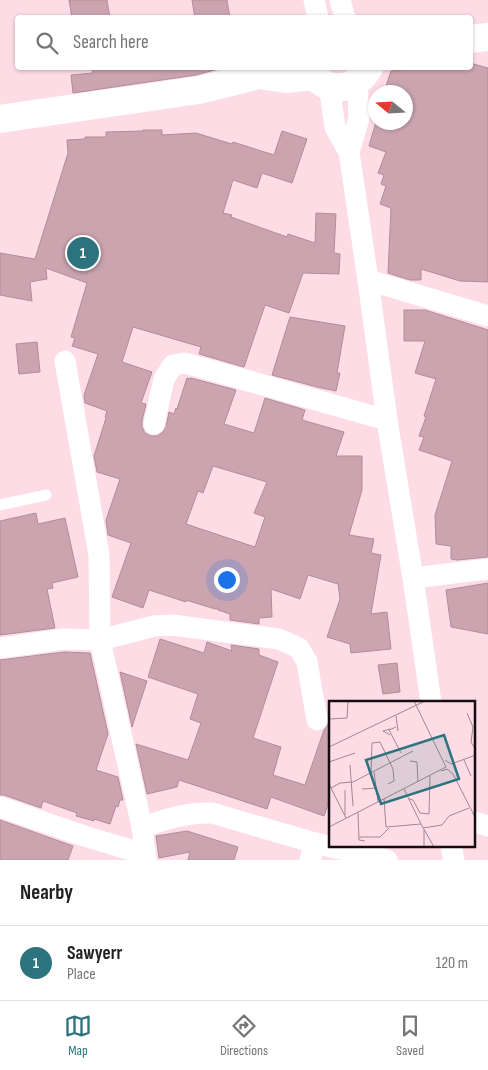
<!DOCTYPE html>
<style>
body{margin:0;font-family:"Sofia Sans Condensed",sans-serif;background:#f2f2f2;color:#222}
.compass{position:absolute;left:368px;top:85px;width:45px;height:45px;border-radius:50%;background:#fff;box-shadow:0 1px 4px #0004;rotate:288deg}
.you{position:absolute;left:226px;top:579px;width:18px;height:18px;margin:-12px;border:4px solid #fff;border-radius:50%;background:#1a73e8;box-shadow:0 0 0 8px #1a73e833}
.badge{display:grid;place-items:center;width:32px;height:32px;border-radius:50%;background:#2c737e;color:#fff;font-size:16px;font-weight:700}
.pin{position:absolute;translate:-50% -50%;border:2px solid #fff;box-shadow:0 1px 5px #0006}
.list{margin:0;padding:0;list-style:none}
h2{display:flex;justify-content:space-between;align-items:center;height:65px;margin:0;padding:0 20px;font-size:21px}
h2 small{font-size:16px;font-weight:400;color:#767676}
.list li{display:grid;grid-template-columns:32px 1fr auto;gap:15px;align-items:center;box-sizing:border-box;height:75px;padding:0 20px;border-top:1px solid #e0e0e0}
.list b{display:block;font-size:19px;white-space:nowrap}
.list p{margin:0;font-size:16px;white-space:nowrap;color:#767676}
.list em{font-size:16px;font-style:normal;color:#767676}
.icon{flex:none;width:28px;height:28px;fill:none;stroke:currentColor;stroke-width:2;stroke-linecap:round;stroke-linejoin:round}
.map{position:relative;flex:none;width:488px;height:860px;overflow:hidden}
.search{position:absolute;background:#fff;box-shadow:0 1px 4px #0004;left:15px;right:15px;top:15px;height:55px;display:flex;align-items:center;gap:12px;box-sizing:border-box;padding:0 18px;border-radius:5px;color:#767676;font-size:19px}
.sheet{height:140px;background:#fff}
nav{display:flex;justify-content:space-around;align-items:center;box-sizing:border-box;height:70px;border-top:1px solid #e0e0e0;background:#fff;font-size:14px;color:#767676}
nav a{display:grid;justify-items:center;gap:2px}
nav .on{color:#2c737e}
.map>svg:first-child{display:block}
</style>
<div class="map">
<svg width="488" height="860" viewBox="0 0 488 860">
<rect width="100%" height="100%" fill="#fddce6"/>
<g fill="#cba4b0" stroke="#b28d99" fill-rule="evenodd">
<polygon points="69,0 107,0 110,18 72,18"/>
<polygon points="192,0 227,0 230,18 195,18"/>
<polygon points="470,63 488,68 488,282 460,281 421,269 421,280 410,280 388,273 391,208 380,204 386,186 381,184 384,175 378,173 386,152 369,146 376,122 406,122 406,92 384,92 391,71 426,68 470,68"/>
<polygon points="92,68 218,68 218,69 196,75 73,93 71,75 93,73"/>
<path d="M143,130H162V135L196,133L232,144L233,142L274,155L282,131L307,139L292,183L262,173L257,188L233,180L223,213L232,215L231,217L287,237L288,234L315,243L316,213L336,214L334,253L340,254L339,274L303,273L289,313L265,305L244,367L199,354L201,347L133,327L122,362L152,372L141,403L146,404L142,421V427L145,433L151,436H157L163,432L166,427L169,412L174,414L176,408L177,409L187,378L190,379L191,378L236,390L224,424L254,433L265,398L305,410L302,420L344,432L336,456H362V490L349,535L374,539L371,553L381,555L371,614L387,612L391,649L351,653L350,644L327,637L340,599L338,584L308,575L300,599L271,589L272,617L259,618V624L230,620V614L218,610L219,609H215L186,600V602L149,590L143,608L112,597L131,543L108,535L106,520L120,479L97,472L94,456L106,418L105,417L107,411L85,403L84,395L98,354L72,346L75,338L71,337L87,283L46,268L47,279L30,282L32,301L0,295V253L35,259L68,153L67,140L85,139V137H106V132L143,131ZM213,466L267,482L254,513L265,517L255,547L186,524L198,491L203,493Z"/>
<polygon points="404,310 425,310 488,330 488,557 457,560 451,559 451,546 436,544 435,515 452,461 419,450 424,437 419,436 426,417 424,416 436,379 415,373 425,341 404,341"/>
<polygon points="290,317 345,326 337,373 340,373 336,391 317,387 272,375"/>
<polygon points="37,342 40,372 19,374 16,344"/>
<polygon points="36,513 38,524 65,518 78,577 52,583 53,588 47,589 55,628 0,635 0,521"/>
<polygon points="488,583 488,634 451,627 446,590"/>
<polygon points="160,639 204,653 207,642 232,651 231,645 259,649 259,655 278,662 253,738 281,747 273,775 305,785 324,730 328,725 329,719 330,720 330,798 324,816 271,797 267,809 179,780 177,787 147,794 136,744 188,760 201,723 190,719 198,694 148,677"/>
<polygon points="64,652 90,653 108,734 96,770 118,777 123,800 120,800 118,807 116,806 110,824 94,819 94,821 76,816 77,813 43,801 41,808 4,795 0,795 0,660"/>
<polygon points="397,663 400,692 383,694 378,665"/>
<polygon points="120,672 147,681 132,727"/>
<polygon points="0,820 73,846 68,860 0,860"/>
<polygon points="187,831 238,847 234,860 188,860 190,852 159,858 156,836"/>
</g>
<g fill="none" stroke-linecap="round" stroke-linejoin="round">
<polyline stroke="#fff" stroke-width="11" points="0,505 46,495"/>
<g stroke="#fff" stroke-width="21">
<polyline points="314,0 318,18"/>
<polyline points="340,0 345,18"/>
<polyline points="329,86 335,127 349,152 368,280 387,420 413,578 431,702"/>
<polyline points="349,152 359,118 357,82"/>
<polyline points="368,280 488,316"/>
<polyline points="65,361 99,555 100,640 142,827 146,860"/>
<polyline points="154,424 164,379 173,365 185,363 387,420"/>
<polyline points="413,578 488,569"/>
<polyline points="0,648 63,639 100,640 154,626 172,625 279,639 299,648 307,662 317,720"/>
<polyline points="0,807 84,836 145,854"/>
<polyline points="474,822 488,826"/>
<path d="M142,827C165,820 187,812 212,813L315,843L387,860"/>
<polyline points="451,846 454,860"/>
<polyline points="310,860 315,843"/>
</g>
<g stroke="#fff" stroke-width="28">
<polyline points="470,39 488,37"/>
<path d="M308,68C324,94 353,94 369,68"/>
<polyline points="259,75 285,79 313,76"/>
<polyline points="0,119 199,90 259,75 269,68"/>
</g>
</g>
<g transform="translate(329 701)">
<rect width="146" height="146" fill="#fddce6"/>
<path fill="none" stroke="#a18890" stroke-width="1" d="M138,12L144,26L142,41L147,49M67,15L69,30M0,18L18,17L19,0M67,26L60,29L72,52M61,28L54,30L61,34M0,46L96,0M116,59L122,63L147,54M135,59L142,75M81,60L88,61L89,81M0,61L26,52M21,64L24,105M112,70L118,68L124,73L147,118M45,71L49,101M42,72L43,42L51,41L64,68L65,80L59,83M0,83L17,117M2,87L11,82L24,81L84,50M33,88L48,87M75,88L92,123M16,89V114M55,98L57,126L92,123L105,146M80,98L84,99L91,112L100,113L101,75M29,112L30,139L36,140M0,126L117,66L85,0M94,127L113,124L120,115L140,107M30,136H51L60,127M95,146V129"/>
<path fill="#2c737e" fill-opacity="0.15" stroke="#2c737e" stroke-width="2.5" d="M115,34L130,78L52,103L37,59Z"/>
<rect width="146" height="146" fill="none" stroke="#180b0f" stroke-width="2.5"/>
</g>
</svg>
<svg class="compass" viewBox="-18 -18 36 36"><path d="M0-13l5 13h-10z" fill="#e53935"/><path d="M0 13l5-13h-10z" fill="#767676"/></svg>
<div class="you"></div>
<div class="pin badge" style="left:83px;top:253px">1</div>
<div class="search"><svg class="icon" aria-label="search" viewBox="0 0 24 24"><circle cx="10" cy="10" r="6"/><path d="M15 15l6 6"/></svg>Search here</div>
</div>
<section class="sheet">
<h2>Nearby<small></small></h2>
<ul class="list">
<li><span class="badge">1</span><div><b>Sawyerr</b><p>Place</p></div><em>120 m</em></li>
</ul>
</section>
<nav>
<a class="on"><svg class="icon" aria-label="map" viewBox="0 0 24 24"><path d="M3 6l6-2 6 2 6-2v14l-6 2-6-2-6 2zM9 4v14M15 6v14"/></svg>Map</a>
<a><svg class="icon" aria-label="directions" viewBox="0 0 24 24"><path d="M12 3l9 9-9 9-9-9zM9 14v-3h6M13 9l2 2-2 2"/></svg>Directions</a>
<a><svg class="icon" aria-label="saved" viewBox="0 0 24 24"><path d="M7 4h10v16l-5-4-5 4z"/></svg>Saved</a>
</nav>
